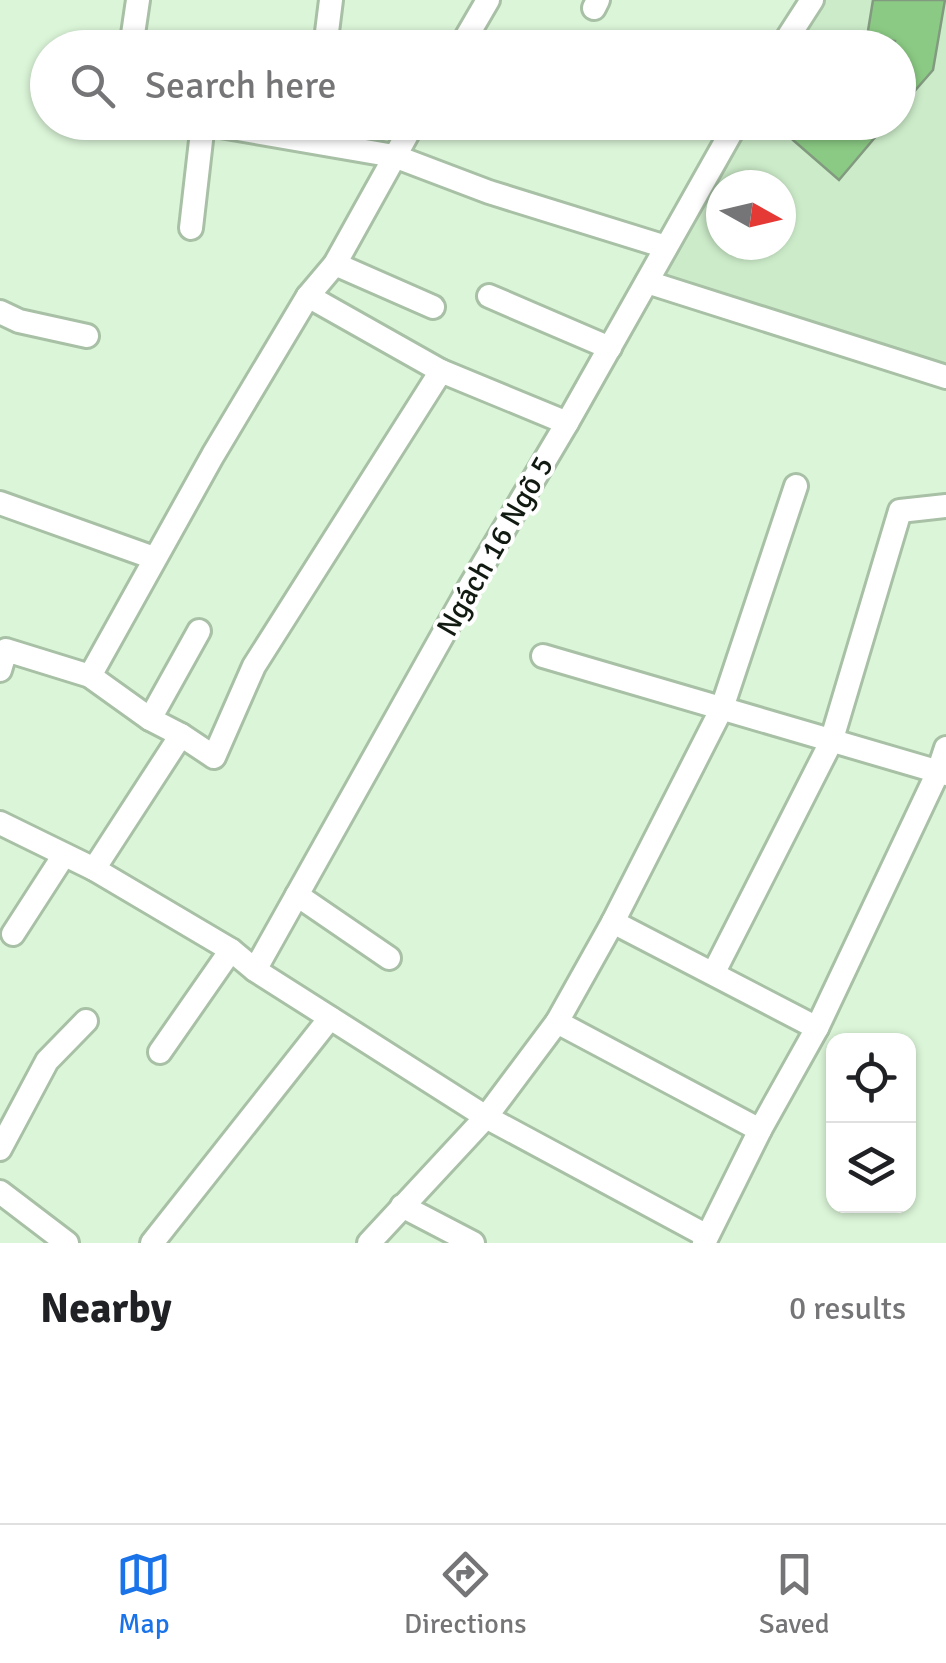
<!DOCTYPE html>
<meta charset="utf-8">
<style>
body{margin:0;font-family:Signika,sans-serif;background:#f6f6f6;color:#202124}
.controls{position:absolute;right:30px;bottom:30px;display:grid;overflow:hidden;border-radius:20px;box-shadow:0 2px 8px #0004}
.controls button{width:90px;height:90px;display:grid;place-items:center;padding:0;border:0;border-bottom:2px solid #e0e0e0;background:#fff;color:#202124;font:50px sans-serif}
.compass{position:absolute;left:706px;top:170px;width:90px;height:90px;border-radius:50%;background:#fff;box-shadow:0 2px 8px #0004;rotate:98deg}
.list{margin:0;padding:0;list-style:none}
h2{display:flex;justify-content:space-between;align-items:center;height:130px;margin:0;padding:0 40px;font-size:42px}
h2 small{font-size:32px;font-weight:400;color:#757577}
.icon{flex:none;width:55px;height:55px;fill:none;stroke:currentColor;stroke-width:2;stroke-linecap:round;stroke-linejoin:round}
.map{position:relative;flex:none;width:946px;height:1243px;overflow:hidden}
.search{position:absolute;background:#fff;box-shadow:0 2px 8px #0004;left:30px;right:30px;top:30px;height:110px;display:flex;align-items:center;gap:25px;box-sizing:border-box;padding:0 35px;border-radius:55px;color:#757577;font-size:38px}
.sheet{height:280px;background:#fff}
nav{display:flex;justify-content:space-around;align-items:center;box-sizing:border-box;height:140px;border-top:2px solid #e0e0e0;background:#fff;font-size:28px;color:#757577}
nav a{display:grid;justify-items:center;gap:5px}
nav .on{color:#1a73e8}
.map>svg:first-child{display:block}
</style>
<div class="map">
<svg width="946" height="1243" viewBox="0 0 946 1243">
<rect width="100%" height="100%" fill="#dbf5d8"/>
<path fill="#ccecc9" fill-rule="evenodd" d="M820,0H946V370L659,281L750,123L898,122V48L793,47ZM721,185H781V245H721Z"/>
<g fill="#8bca84" stroke="#829a7f" stroke-width="2.5">
<polygon points="873,0 945,0 933,70 898,110 898,48 894,48 895,41 867,37"/>
<polygon points="807,122 888,122 839,180 793,140"/>
</g>
<g fill="none" stroke-linecap="round" stroke-linejoin="round">
<defs>
<g id="minor">
<polyline points="594,8 598,0"/>
<polyline points="131,48 138,0"/>
<polyline points="325,48 331,0"/>
<polyline points="460,48 488,0"/>
<polyline points="781,48 812,0"/>
<polyline points="191,228 203,123 394,156 489,192 666,247"/>
<polyline points="335,264 433,307"/>
<polyline points="647,282 946,377"/>
<polyline points="308,296 441,371"/>
<polyline points="489,296 610,348"/>
<polyline points="0,312 19,321 87,336"/>
<polyline points="0,503 154,558"/>
<polyline points="543,656 946,774"/>
<polyline points="0,670 6,650 90,676 150,719 181,735 94,869"/>
<polyline points="90,676 213,455 308,296 335,264 414,122"/>
<polyline points="150,719 199,631"/>
<polyline points="181,735 214,757 254,666 441,371 567,423"/>
<polyline points="0,823 94,869 231,950 255,970 486,1117 707,1236"/>
<polyline points="297,895 389,958"/>
<polyline points="613,922 817,1028"/>
<polyline points="13,934 64,855"/>
<polyline points="255,970 468,590 567,423 737,122"/>
<polyline points="714,972 831,742 900,511 946,506"/>
<polyline points="557,1022 760,1130"/>
<polyline points="160,1052 231,950"/>
<polyline points="0,1149 47,1061 86,1021"/>
<polyline points="0,1192 67,1243"/>
<polyline points="402,1206 473,1243"/>
<polyline points="152,1243 330,1018"/>
<polyline points="369,1243 486,1117 557,1022 613,922 722,708 796,486"/>
<polyline points="704,1243 760,1130 817,1028 938,772 946,748"/>
</g>
</defs>
<use href="#minor" stroke="#a8c0a5" stroke-width="28"/>
<use href="#minor" stroke="#fff" stroke-width="22"/>
</g>
<g text-anchor="middle" stroke-width="8" stroke-linejoin="round" paint-order="stroke">
<g font-size="30" fill="#121b11" stroke="#fff">
<text transform="translate(495 546) rotate(-60)" y="10">Ngách 16 Ngõ 5</text>
</g>
</g>
</svg>
<div class="controls">
<button><svg class="icon" aria-label="locate" viewBox="0 0 24 24"><circle cx="12" cy="12" r="6"/><path d="M12 2v4M12 18v4M2 12h4M18 12h4"/></svg></button>
<button><svg class="icon" aria-label="layers" viewBox="0 0 24 24"><path d="M12 4l9 5-9 5-9-5zM3 14l9 5 9-5"/></svg></button>
</div>
<svg class="compass" viewBox="-18 -18 36 36"><path d="M0-13l5 13h-10z" fill="#e53935"/><path d="M0 13l5-13h-10z" fill="#757577"/></svg>
<div class="search"><svg class="icon" aria-label="search" viewBox="0 0 24 24"><circle cx="10" cy="10" r="6"/><path d="M15 15l6 6"/></svg>Search here</div>
</div>
<section class="sheet">
<h2>Nearby<small>0 results</small></h2>
<ul class="list">
</ul>
</section>
<nav>
<a class="on"><svg class="icon" aria-label="map" viewBox="0 0 24 24"><path d="M3 6l6-2 6 2 6-2v14l-6 2-6-2-6 2zM9 4v14M15 6v14"/></svg>Map</a>
<a><svg class="icon" aria-label="directions" viewBox="0 0 24 24"><path d="M12 3l9 9-9 9-9-9zM9 14v-3h6M13 9l2 2-2 2"/></svg>Directions</a>
<a><svg class="icon" aria-label="saved" viewBox="0 0 24 24"><path d="M7 4h10v16l-5-4-5 4z"/></svg>Saved</a>
</nav>
